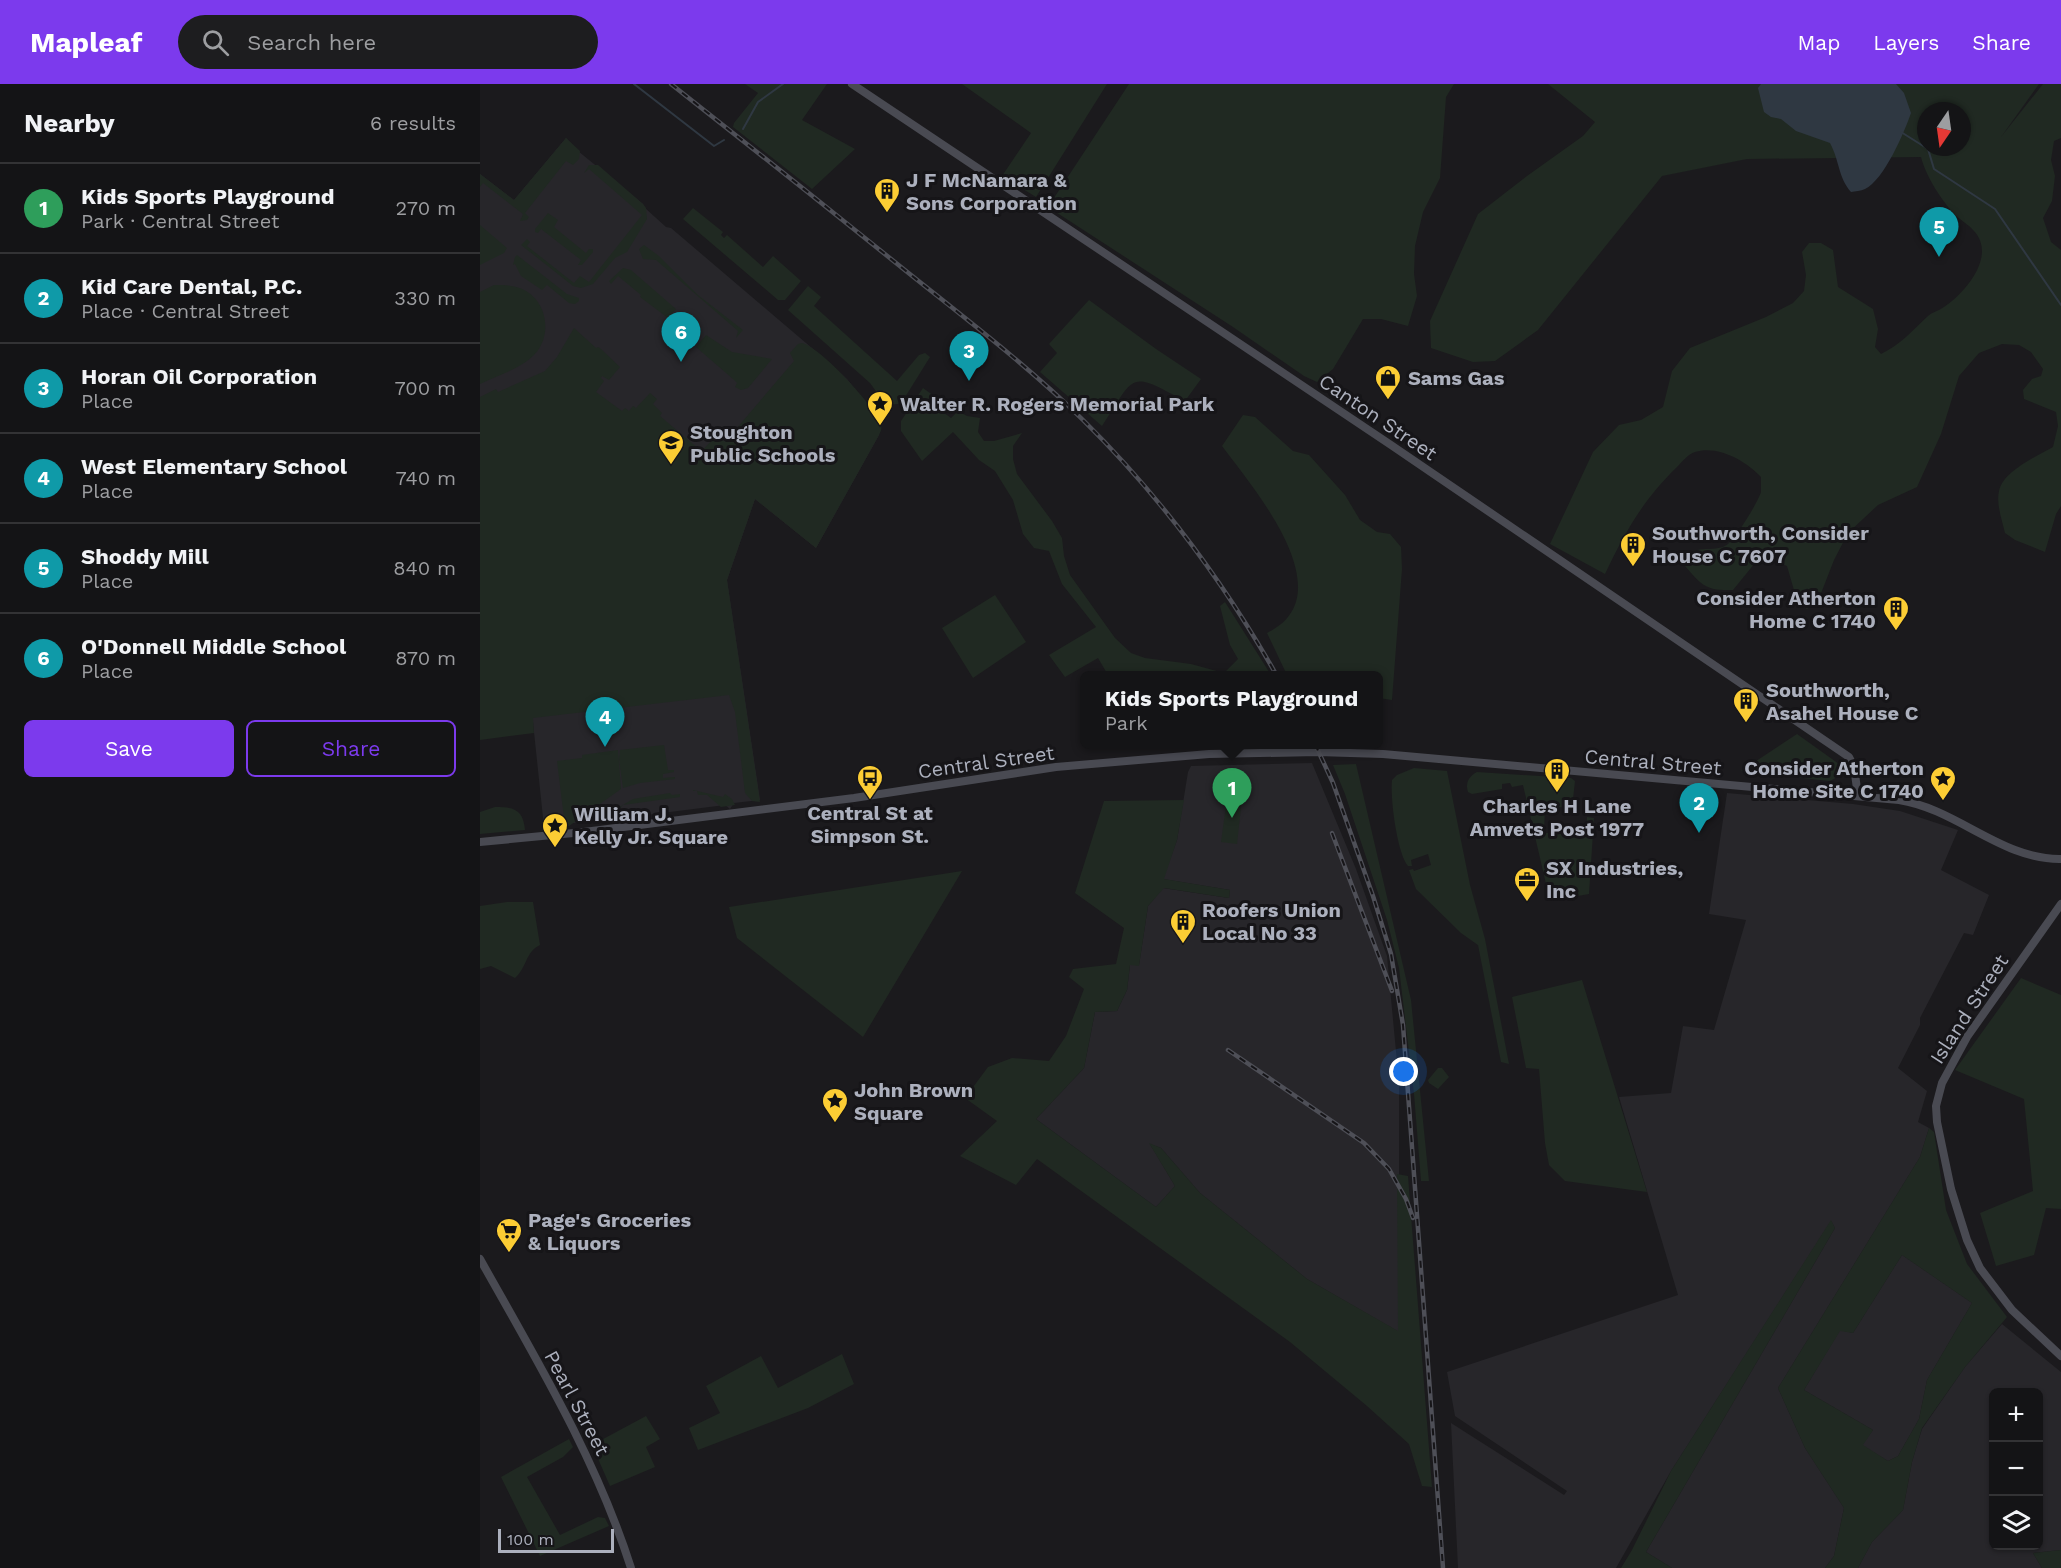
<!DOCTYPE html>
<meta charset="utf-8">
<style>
body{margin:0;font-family:"Work Sans",sans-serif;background:#1d1d1f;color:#f1f3f6}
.controls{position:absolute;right:18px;bottom:18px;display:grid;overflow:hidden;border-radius:9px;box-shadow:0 2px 4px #0004}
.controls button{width:54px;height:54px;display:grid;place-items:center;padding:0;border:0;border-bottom:2px solid #333335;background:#141416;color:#f1f3f6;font:30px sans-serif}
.compass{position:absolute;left:1437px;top:18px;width:54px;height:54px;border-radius:50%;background:#141416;box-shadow:0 2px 4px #0004;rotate:193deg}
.scale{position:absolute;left:18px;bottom:15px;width:116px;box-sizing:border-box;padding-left:6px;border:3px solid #acb0bd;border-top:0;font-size:16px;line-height:21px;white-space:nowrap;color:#acb0bd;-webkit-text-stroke:4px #161518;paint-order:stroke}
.you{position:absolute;left:924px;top:988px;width:21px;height:21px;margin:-15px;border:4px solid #fff;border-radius:50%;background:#1a73e8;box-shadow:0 0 0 9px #1a73e833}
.badge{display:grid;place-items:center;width:39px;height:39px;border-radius:50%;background:#7c3aed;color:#fff;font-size:20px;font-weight:700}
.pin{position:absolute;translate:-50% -50px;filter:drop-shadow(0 2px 3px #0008)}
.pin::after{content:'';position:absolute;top:32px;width:21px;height:18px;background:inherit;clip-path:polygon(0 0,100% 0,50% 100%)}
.popup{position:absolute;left:600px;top:587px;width:303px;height:78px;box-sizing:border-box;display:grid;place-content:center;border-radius:9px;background:#141416;filter:drop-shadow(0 2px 4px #0005);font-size:20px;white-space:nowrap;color:#9d9ea1}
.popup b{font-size:22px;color:#f1f3f6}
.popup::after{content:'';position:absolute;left:50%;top:100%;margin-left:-12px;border:12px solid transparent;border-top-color:#141416}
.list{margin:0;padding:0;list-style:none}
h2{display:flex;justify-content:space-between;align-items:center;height:78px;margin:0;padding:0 24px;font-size:26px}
h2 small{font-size:20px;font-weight:400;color:#9d9ea1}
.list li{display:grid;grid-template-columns:39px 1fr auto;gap:18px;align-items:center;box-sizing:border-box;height:90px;padding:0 24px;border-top:2px solid #333335}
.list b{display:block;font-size:22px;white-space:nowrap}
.list p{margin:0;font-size:20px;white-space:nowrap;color:#9d9ea1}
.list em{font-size:20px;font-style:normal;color:#9d9ea1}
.actions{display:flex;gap:12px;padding:18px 24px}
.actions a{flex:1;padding:14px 0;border:2px solid #7c3aed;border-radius:9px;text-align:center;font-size:21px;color:#7c3aed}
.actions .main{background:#7c3aed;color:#fff}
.icon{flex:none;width:33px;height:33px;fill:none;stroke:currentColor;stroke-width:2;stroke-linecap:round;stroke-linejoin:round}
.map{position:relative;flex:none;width:1581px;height:1484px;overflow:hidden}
header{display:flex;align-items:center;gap:36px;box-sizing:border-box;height:84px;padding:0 30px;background:#7c3aed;color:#fff}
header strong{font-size:28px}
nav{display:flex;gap:33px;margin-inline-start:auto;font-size:21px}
.search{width:420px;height:54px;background:#1d1d1f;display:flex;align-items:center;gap:15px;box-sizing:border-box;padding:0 21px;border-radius:33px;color:#9d9ea1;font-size:22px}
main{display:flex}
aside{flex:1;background:#141416}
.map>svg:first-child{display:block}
</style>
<header>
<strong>Mapleaf</strong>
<div class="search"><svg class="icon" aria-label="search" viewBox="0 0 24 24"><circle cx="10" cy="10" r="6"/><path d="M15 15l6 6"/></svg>Search here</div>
<nav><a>Map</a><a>Layers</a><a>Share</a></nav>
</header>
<main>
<aside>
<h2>Nearby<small>6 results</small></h2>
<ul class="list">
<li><span class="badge" style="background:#2e9e5b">1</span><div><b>Kids Sports Playground</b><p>Park · Central Street</p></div><em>270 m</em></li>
<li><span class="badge" style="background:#0f9aa8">2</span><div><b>Kid Care Dental, P.C.</b><p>Place · Central Street</p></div><em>330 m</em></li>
<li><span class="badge" style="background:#0f9aa8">3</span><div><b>Horan Oil Corporation</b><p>Place</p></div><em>700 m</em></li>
<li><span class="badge" style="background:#0f9aa8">4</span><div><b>West Elementary School</b><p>Place</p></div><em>740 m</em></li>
<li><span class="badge" style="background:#0f9aa8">5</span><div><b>Shoddy Mill</b><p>Place</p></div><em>840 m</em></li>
<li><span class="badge" style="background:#0f9aa8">6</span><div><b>O'Donnell Middle School</b><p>Place</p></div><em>870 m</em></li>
</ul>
<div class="actions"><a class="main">Save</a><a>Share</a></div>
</aside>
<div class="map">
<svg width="1581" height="1484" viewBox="0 0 1581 1484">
<rect width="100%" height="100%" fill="#1b1a1d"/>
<g fill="#27262a" fill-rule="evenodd">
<polygon points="86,54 98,67 163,120 165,124 186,143 191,144 353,282 367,295 397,333 399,351 336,464 275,415 247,496 280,716 254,719 250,725 245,721 127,736 124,739 119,740 116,736 64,743 50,610 0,483 0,90 34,116"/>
<polygon points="832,679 876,785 907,872 919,999 919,1248 827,1195 720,1109 681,1064 670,1060 695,1102 676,1123 556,1035 604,984 615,928 637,927 647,906 650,881 659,881 668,822 683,804 749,814 750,806 683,795 697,756 708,688 711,682"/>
<polygon points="1247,709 1373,720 1420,727 1478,746 1461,786 1509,811 1493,851 1484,849 1440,934 1440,941 1418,984 1447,1007 1438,1038 1449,1044 1440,1073 1298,1304 1325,1364 1364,1424 1354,1472 1345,1484 1192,1484 1166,1468 1355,1144 1351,1137 1191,1387 1136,1484 978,1484 971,1339 1084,1411 1087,1407 975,1332 967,1288 1198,1211 1139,1013 1191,1009 1203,942 1234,946 1266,836 1229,830"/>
<polygon points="1422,1171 1492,1219 1447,1296 1439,1335 1418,1372 1408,1377 1382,1361 1393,1346 1324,1306 1360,1246 1373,1249"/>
<path d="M1522,1240L1581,1288V1466L1553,1469L1562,1484H1378L1392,1458L1423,1426L1432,1378L1442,1345L1485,1283ZM1514,1308H1558V1462H1514Z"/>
</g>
<g fill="#202922" fill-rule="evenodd">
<polygon points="265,0 347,0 322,36 375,65 332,105 253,43 254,39 278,9"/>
<polygon points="482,0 627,0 556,113 522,92 551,49"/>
<polygon points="649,0 974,0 966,13 960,94 943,128 935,162 934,190 937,212 928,242 901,235 883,235 853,285 837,298 824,292 753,243 568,123"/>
<path d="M1068,0H1559L1521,53L1563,0H1581V54L1574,57L1571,76L1575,92L1572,117L1563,134L1571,158L1581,166V422L1576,430L1565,468L1535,456L1525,449C1522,436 1516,420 1519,407C1523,387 1557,372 1573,363L1578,342L1576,328L1544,315L1543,306L1552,295L1561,292L1563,285L1551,268L1539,261L1522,260L1499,269L1479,292L1461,350L1437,403L1398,421L1368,449L1354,476L1338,517L1327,525L1318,520L1307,482L1293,476L1275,479L1253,506C1227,507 1222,502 1205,482L1207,470C1220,461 1236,469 1248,460C1256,454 1278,418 1281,408C1281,403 1281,398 1281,393C1266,377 1238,361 1215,368C1208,370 1202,378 1197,383C1163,416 1145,448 1125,490L1070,460L1113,368L1139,341L1161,336L1183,323L1192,287L1210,264L1286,233L1313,219L1324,207L1326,191L1322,168L1329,159H1341L1353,166L1358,203L1393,225L1398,245L1395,263L1401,270C1420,261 1433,246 1448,232C1452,228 1459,227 1464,223C1485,209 1517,172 1494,147C1489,141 1482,137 1476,132C1462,117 1446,93 1441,73L1267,75L1182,92L1058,246L1015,277L993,278L951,264L950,237L998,130L1047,92L1103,52L1115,38ZM1446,27H1482V63H1446Z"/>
<polygon points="86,54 100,67 99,75 93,81 86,77 45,129 49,133 47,136 40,137 43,130 3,99 0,103 0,90 34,116"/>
<polygon points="109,81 118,81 163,120 166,124 167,135 147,168 135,174 113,200 101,204 93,202 41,161 47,155 50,158 47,162 94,199 100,192 109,198 162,131 109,85 104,89"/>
<polygon points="213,124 243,148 241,151 244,154 247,151 283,183 293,172 321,197 305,216 298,216 203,135"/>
<polygon points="68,129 78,136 74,143 106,169 109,165 113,165 113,168 102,181 98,181 101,176 61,145 58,149 55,148 55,145"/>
<polygon points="0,141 27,164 24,169 0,181"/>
<polygon points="164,161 179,172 218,211 263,246 256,254 258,247 176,176 163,175 159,165"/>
<polygon points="37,171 87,210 99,214 99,217 95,220 89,219 67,201 62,206 41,192 35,180 33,181 35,173"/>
<polygon points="143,184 151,186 196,225 188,234 160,213 161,211 138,192 131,200 129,197"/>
<path d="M14,201C25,201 36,201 46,207C68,220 72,253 54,271C40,285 17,292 0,300V208Z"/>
<polygon points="328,202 341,213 334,222 417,297 439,271 445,269 450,273 427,310 418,320 406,321 390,299 308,226"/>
<path d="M609,216L676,265L721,295L705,317C648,286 656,290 622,342L560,288L577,269L569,260Z"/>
<polygon points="199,230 210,239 206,245 209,246 213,241 221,248 212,259 190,240"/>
<path d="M94,244L116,264L118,263L121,265L140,283L129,296L122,292L121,294L124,297L116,308L142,327L145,324L149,327L153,322L156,324L170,309L177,315L173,320L182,329L180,332L219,365L220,369L233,355L235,356L240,354L245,358L314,277L310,269L318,260L322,259C339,262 396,323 401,341C402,346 401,346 399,351L336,464L275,415L247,496L280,718L272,717L265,709L255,628L249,611L53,634L54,649L0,656V313L16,305L18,308L65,287L77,273Z"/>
<polygon points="226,251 252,268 292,275 268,304 261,306 255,303 257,299 253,295 216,263"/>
<polygon points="443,304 461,317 459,325 471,334 478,327 487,332 500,334 498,348 504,357 514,357 542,349 533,362 533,375 537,390 572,437 582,454 584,472 590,491 635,554 651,569 665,574 711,580 744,589 758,575 750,561 740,522 745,518 791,591 628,591 618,574 585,593 569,571 616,543 582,500 569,467 554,464 543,450 533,416 515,387 499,376 473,348 442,377 421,347 421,337"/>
<path d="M763,331L775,333L813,367L829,371L865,411L880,436L897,448L910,450L921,463L922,485L912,616L899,614V592L807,591L787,549C866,511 773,404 742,362Z"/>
<polygon points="515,511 546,558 493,594 462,544"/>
<path d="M1317,650L1359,680C1362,688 1357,695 1349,697L1261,687Z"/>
<polygon points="184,661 188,686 194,686 194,688 183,690 183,694 195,693 195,695 160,699 143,704 139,675 140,666"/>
<polygon points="138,666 141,705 89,742 85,742 77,677 102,674 102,671"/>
<polygon points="876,680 931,916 949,1097 941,1097 934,1010 919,884 907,836 865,710 853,681"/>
<path d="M934,684L967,687L990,801L1005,855L1029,980L1021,978L998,861L981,849L936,805L929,786L933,785L934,787L951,781L948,770L931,776L932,782H928C917,769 910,714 912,696L917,691Z"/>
<path d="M997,688L1091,694L1095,697L1092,724L1065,722L1064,749H1106L1107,733L1114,734L1109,810L1070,817L1043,701L1032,703L1030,699L1022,700V705L992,710L988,708C985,699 989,692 997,688Z"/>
<polygon points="741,702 763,705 757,760 741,758 747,714 740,712"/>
<polygon points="213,706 243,713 245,710 252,715 255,721 241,723 227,711 218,711 217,707 213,707"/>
<polygon points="190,709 192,711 200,710 200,713 143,721 129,736 117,737 120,732 126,731 153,715"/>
<polygon points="704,716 697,756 684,795 750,806 749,814 684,804 668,822 659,882 650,881 647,906 637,927 615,928 604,984 556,1035 676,1123 695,1102 669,1059 681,1064 720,1109 827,1195 918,1247 917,1090 928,1092 952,1403 942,1402 929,1360 887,1322 810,1258 557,1075 536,1101 480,1072 517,1037 485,1014 508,983 532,974 569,977 586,952 604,905 589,893 593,885 636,880 644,844 595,809 624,717"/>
<path d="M15,723C35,723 43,726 45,746L0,750V728Z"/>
<polygon points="482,787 383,953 257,854 249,823"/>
<path d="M27,818H53L60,861C45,868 47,884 35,894L11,882L0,885V822Z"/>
<polygon points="1541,894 1581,911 1581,1125 1566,1124 1554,1171 1516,1182 1500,1129 1553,1107 1544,1015 1475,986"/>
<polygon points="1102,896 1167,1108 1085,1097 1069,1081 1065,1059 1059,985 1046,984 1032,913"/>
<polygon points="958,984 962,984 969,993 958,1005 949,999 948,996"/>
<path d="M1449,1044L1454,1048L1466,1126L1487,1180L1527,1233L1485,1283L1442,1344L1432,1378L1423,1426L1392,1458L1378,1484H1345L1354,1472L1364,1424L1325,1364L1298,1304L1440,1073ZM1422,1171L1492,1219L1447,1296L1439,1335L1418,1372L1408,1377L1383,1361L1393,1346L1324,1306L1360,1247L1373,1249Z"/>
<polygon points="1351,1136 1355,1144 1166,1468 1192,1484 1141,1484 1152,1466 1191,1387"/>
<polygon points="362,1270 374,1300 328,1324 218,1366 209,1344 240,1329 226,1302 281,1272 298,1304"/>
<polygon points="166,1332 180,1355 166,1363 175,1383 130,1402 112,1361"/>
<polygon points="89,1355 93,1363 83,1373 47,1393 80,1451 118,1433 125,1434 129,1442 60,1472 21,1393"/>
<polygon points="1581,1466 1581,1484 1562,1484 1553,1469"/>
</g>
<path fill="#2f3842" d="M1281,0H1416L1424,9L1431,29C1424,49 1404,96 1385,105C1381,107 1375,107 1371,108C1358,93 1360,78 1350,59L1316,47L1301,35L1291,33L1284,28L1278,4Z"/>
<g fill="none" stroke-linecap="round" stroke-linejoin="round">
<g stroke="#2f3842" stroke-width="2">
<polyline points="154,0 234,62 244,56"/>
<polyline points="263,45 278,18 303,0"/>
<polyline points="1421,48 1448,65 1454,85 1515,125 1581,221"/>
</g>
<g stroke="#494a52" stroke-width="8">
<polyline points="372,0 911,361 1369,673 1374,683 1378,712"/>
<path d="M0,758L104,748L374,714L576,683L729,670L838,668L903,670L1419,716C1477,725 1522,776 1581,775"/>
<polyline points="1581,820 1487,953 1462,999 1456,1022 1457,1038 1471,1105 1487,1156 1500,1184 1532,1226 1581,1272"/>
<path d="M0,1175C56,1275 116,1374 151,1484"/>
</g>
<defs>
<g id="rail">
<path d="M191,0C270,62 348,124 426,187C486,235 548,282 603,336C679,411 744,498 797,592"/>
<polyline points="835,660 853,699 893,812 911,870 923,941 963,1484"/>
<polyline points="852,749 912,907"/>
<polyline points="748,966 884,1059 909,1085 926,1115 933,1134"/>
</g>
</defs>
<use href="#rail" stroke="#4e4f57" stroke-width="4.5"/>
<use href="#rail" stroke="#161518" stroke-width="2" stroke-dasharray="7" stroke-linecap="butt"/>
</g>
<defs>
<symbol id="building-pin" viewBox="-11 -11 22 30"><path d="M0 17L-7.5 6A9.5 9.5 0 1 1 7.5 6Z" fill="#fccd34" stroke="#161518"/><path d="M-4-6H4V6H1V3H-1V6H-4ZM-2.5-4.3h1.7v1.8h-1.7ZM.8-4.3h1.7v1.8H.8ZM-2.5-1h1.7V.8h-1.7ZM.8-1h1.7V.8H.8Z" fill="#111"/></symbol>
<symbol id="shop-pin" viewBox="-11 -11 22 30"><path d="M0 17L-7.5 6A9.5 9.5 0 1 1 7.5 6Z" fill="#fccd34" stroke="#161518"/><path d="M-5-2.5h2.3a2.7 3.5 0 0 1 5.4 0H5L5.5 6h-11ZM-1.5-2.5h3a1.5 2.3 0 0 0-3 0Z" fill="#111"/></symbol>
<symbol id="sight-pin" viewBox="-11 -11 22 30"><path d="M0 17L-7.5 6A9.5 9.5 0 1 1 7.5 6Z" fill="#fccd34" stroke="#161518"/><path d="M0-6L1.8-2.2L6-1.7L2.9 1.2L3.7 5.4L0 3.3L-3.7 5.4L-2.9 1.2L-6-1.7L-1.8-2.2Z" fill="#111"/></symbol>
<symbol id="school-pin" viewBox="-11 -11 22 30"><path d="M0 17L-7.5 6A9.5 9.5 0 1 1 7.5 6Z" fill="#fccd34" stroke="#161518"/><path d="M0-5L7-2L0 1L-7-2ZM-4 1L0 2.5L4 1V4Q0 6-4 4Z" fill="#111"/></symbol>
<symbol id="bus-pin" viewBox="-11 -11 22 30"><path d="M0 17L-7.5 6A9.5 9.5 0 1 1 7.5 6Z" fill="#fccd34" stroke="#161518"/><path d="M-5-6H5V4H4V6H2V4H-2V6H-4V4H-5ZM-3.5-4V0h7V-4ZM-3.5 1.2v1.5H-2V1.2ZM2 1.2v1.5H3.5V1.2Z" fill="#111"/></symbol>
<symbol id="office-pin" viewBox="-11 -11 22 30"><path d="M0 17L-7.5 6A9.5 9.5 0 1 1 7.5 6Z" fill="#fccd34" stroke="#161518"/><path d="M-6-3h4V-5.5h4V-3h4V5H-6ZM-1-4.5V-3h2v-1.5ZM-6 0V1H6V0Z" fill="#111"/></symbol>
<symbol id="supermarket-pin" viewBox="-11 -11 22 30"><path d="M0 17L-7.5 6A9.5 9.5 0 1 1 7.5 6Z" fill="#fccd34" stroke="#161518"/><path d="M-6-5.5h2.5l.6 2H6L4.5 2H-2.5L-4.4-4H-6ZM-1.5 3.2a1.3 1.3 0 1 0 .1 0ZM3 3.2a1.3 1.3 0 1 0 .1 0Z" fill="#111"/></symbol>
</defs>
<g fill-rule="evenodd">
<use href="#building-pin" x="392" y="92" width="30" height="40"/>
<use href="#shop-pin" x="893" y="279" width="30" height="40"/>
<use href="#sight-pin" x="385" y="305" width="30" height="40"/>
<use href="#school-pin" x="176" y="344" width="30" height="40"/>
<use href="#building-pin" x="1138" y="446" width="30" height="40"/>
<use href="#building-pin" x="1401" y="510" width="30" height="40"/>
<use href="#building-pin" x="1251" y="602" width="30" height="40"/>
<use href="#building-pin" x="1062" y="672" width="30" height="40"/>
<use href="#bus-pin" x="375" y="679" width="30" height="40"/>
<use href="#sight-pin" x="1448" y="680" width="30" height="40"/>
<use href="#sight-pin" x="60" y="727" width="30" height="40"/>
<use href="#office-pin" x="1032" y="781" width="30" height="40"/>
<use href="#building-pin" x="688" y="823" width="30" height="40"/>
<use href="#sight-pin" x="340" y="1002" width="30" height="40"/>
<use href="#supermarket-pin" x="14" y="1132" width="30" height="40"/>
</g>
<g text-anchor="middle" stroke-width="6" stroke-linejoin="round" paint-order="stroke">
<g font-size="20" font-weight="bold" fill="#acb0bd" stroke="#161518" text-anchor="start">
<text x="426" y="103">J F McNamara &amp;<tspan x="426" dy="23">Sons Corporation</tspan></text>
<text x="928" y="301">Sams Gas</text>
<text x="420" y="327">Walter R. Rogers Memorial Park</text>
<text x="210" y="355">Stoughton<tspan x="210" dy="23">Public Schools</tspan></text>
<text x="1172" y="456">Southworth, Consider<tspan x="1172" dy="23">House C 7607</tspan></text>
<text x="1396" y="521" text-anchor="end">Consider Atherton<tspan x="1396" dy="23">Home C 1740</tspan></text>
<text x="1286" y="613">Southworth,<tspan x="1286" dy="23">Asahel House C</tspan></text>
<text x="1444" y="691" text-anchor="end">Consider Atherton<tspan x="1444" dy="23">Home Site C 1740</tspan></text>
<text x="1077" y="729" text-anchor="middle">Charles H Lane<tspan x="1077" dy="23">Amvets Post 1977</tspan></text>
<text x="390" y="736" text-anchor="middle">Central St at<tspan x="390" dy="23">Simpson St.</tspan></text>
<text x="94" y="737">William J.<tspan x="94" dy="23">Kelly Jr. Square</tspan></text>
<text x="1066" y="791">SX Industries,<tspan x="1066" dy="23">Inc</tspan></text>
<text x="722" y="833">Roofers Union<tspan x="722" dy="23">Local No 33</tspan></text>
<text x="374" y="1013">John Brown<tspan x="374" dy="23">Square</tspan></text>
<text x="48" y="1143">Page's Groceries<tspan x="48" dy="23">&amp; Liquors</tspan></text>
</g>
<g font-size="20" fill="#acb0bd" stroke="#161518">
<text transform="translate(898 333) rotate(34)" y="7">Canton Street</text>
<text transform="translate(506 678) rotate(-8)" y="7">Central Street</text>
<text transform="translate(1173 678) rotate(5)" y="7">Central Street</text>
<text transform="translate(1489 925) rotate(-57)" y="7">Island Street</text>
<text transform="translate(97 1319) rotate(62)" y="7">Pearl Street</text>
</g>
</g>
</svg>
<div class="controls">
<button>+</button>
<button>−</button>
<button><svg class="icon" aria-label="layers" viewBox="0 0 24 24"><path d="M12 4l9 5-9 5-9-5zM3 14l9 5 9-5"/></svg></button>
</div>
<svg class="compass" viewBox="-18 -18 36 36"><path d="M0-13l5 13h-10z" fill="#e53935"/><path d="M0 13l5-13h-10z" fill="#9d9ea1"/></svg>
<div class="scale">100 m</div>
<div class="you"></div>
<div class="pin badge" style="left:752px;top:734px;background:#2e9e5b">1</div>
<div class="popup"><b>Kids Sports Playground</b>Park</div>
<div class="pin badge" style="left:1219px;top:749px;background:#0f9aa8">2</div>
<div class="pin badge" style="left:489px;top:297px;background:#0f9aa8">3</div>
<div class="pin badge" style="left:125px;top:663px;background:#0f9aa8">4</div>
<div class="pin badge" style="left:1459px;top:173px;background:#0f9aa8">5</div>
<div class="pin badge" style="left:201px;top:278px;background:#0f9aa8">6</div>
</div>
</main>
